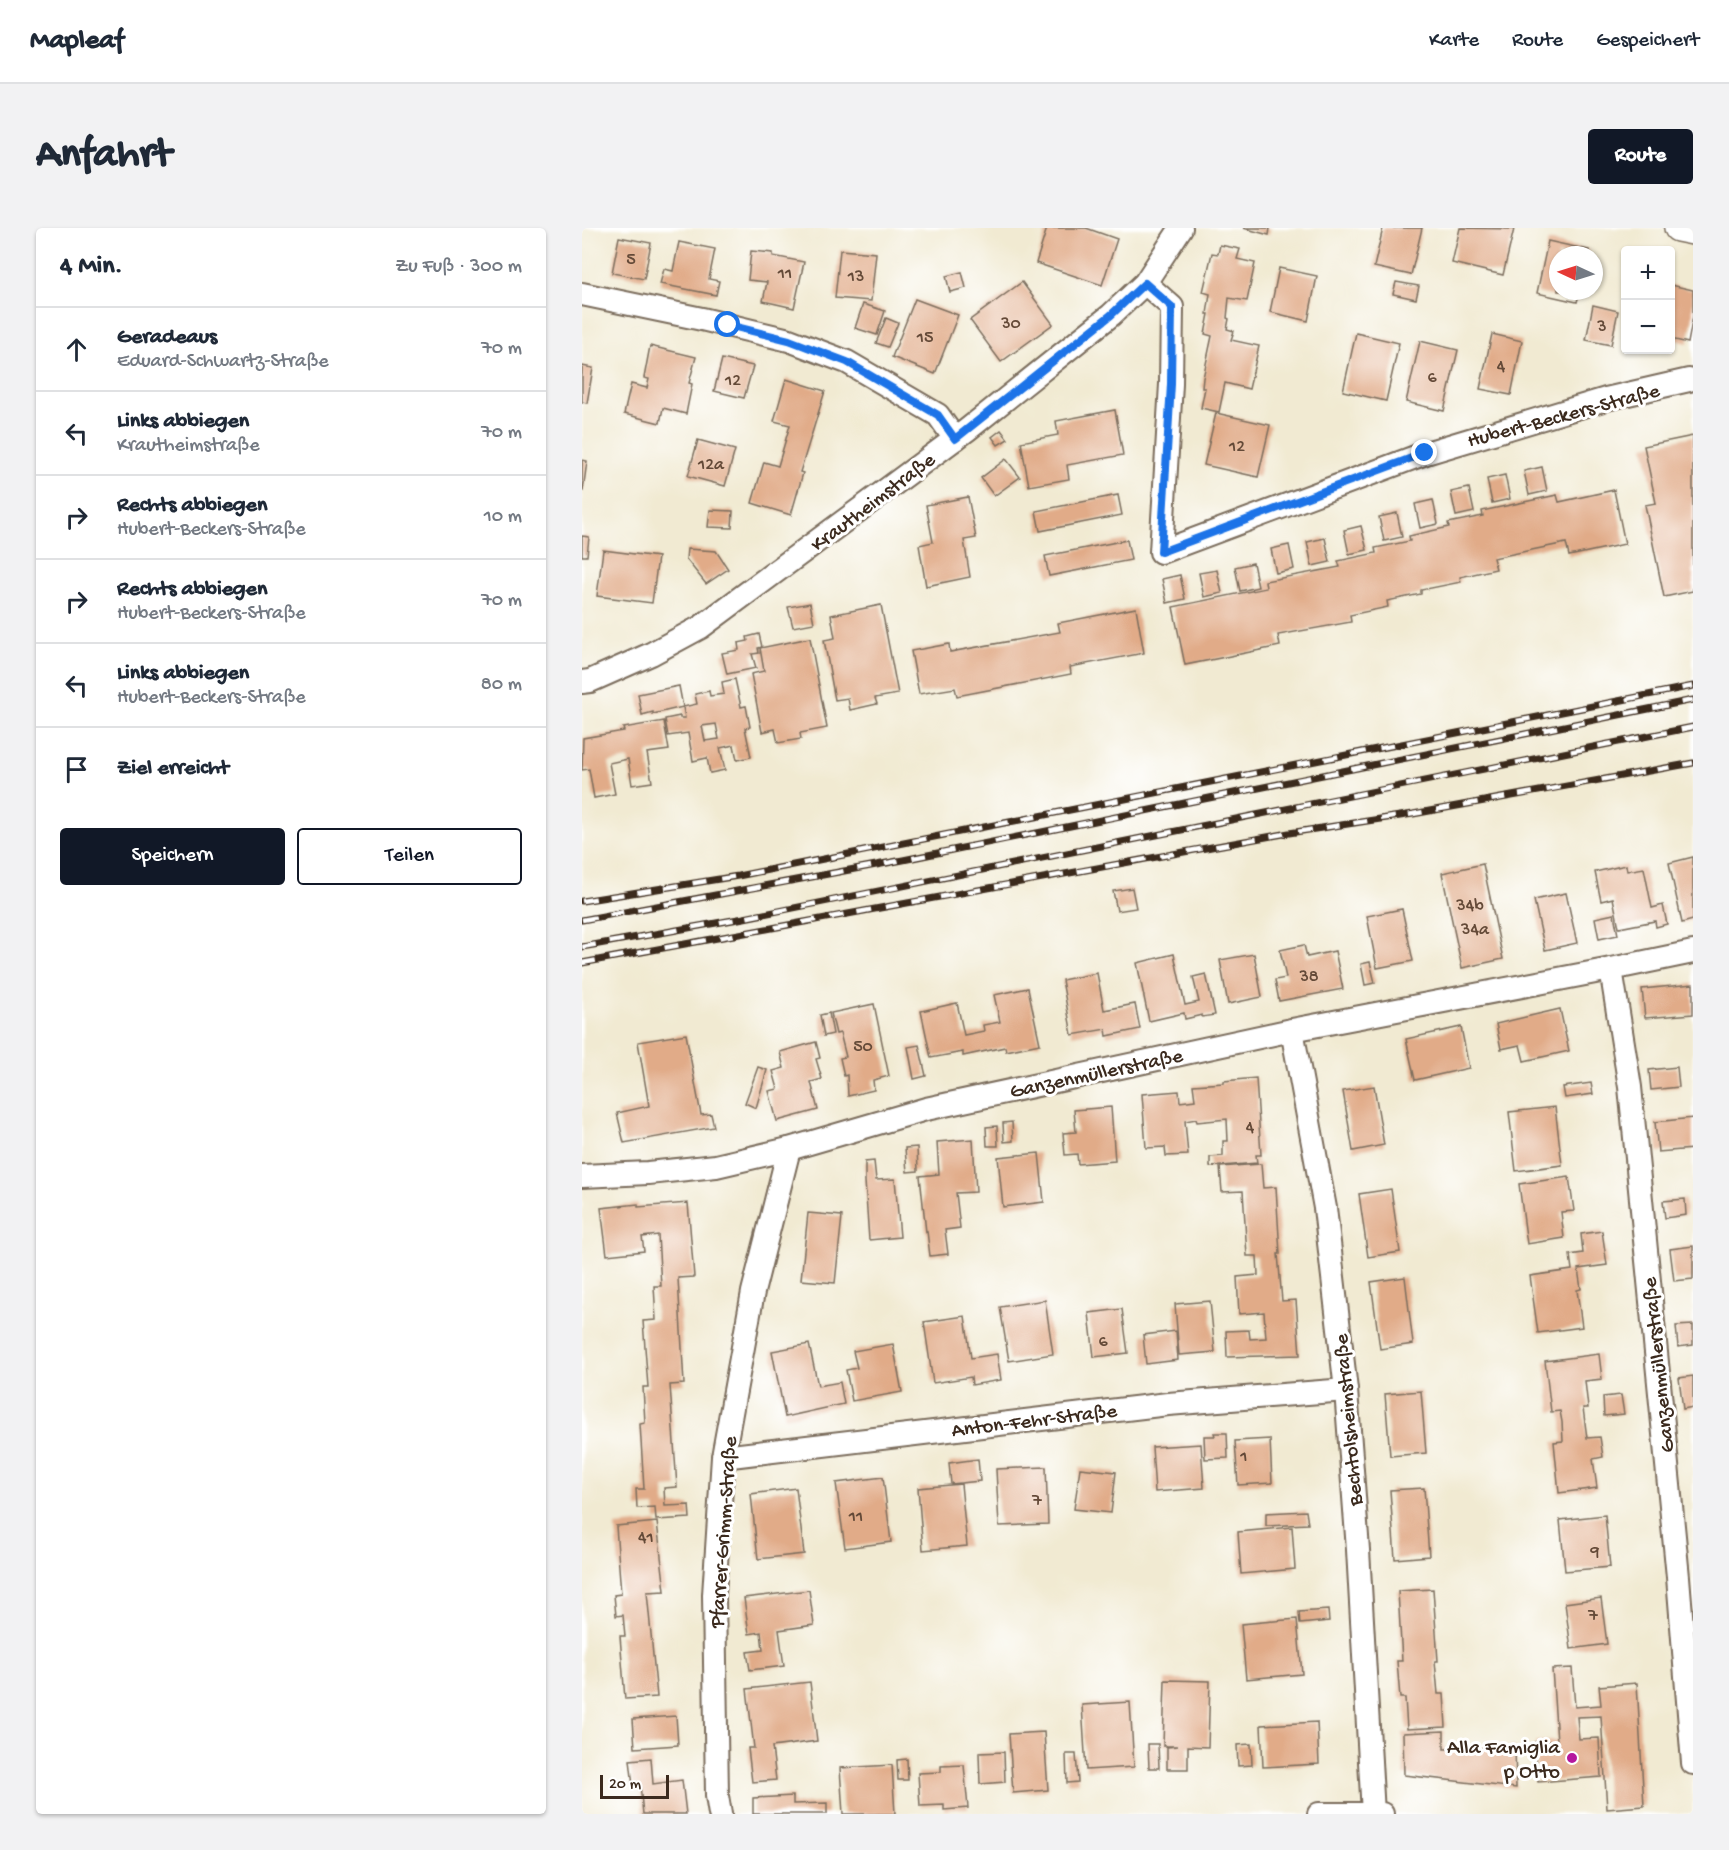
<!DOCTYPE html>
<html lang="de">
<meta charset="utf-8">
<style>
body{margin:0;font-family:"Gochi Hand",sans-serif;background:#f2f2f3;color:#1f2937}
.controls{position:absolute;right:18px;top:18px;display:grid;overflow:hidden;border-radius:6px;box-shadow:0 2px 4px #0004}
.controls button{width:54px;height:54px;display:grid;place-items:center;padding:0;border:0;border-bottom:2px solid #e0e1e3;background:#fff;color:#1f2937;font:30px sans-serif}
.compass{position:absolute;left:967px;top:18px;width:54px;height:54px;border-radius:50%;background:#fff;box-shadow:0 2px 4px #0004;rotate:274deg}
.scale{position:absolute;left:18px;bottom:15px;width:69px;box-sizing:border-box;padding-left:6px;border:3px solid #3b2a1e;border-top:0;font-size:16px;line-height:21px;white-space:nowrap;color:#3b2a1e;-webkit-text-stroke:4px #fff;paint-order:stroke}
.stop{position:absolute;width:18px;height:18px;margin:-14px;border:4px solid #1a73e8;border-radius:50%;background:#fff}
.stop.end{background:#1a73e8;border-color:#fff;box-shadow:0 2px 6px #0008}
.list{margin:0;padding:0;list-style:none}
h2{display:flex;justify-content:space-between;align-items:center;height:78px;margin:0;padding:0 24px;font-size:26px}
h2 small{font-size:20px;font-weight:400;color:#747a83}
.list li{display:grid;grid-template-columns:39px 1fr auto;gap:18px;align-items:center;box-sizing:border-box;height:84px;padding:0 24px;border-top:2px solid #e0e1e3}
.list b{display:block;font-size:22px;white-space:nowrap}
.list p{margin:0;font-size:20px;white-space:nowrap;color:#747a83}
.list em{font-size:20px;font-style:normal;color:#747a83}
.actions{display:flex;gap:12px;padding:18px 24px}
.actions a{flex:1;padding:14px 0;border:2px solid #111827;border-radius:6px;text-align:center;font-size:21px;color:#111827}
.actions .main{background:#111827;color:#fff}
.icon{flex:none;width:33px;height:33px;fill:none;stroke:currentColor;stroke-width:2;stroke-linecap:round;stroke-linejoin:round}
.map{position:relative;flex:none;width:1111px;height:1586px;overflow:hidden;border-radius:6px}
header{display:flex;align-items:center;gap:36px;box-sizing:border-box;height:84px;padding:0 30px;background:#fff;border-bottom:2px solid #e0e1e3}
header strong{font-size:28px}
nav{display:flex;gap:33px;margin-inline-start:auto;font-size:21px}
.intro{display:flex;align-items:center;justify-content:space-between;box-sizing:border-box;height:144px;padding:0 36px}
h1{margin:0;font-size:42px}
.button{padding:15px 27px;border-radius:6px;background:#111827;color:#fff;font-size:21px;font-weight:700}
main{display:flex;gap:36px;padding:0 36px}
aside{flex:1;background:#fff;border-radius:6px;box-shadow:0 2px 4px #0004}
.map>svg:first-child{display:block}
</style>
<header>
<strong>Mapleaf</strong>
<nav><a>Karte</a><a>Route</a><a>Gespeichert</a></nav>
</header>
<div class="intro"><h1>Anfahrt</h1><a class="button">Route</a></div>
<main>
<aside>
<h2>4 Min.<small>Zu Fuß · 300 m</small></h2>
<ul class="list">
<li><svg class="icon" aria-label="ahead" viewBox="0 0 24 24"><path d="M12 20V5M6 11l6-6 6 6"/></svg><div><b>Geradeaus</b><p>Eduard-Schwartz-Straße</p></div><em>70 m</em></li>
<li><svg class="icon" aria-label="left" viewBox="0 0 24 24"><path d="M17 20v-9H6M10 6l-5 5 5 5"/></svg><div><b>Links abbiegen</b><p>Krautheimstraße</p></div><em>70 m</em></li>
<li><svg class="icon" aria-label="right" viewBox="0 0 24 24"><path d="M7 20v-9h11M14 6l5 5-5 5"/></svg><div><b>Rechts abbiegen</b><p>Hubert-Beckers-Straße</p></div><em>10 m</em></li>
<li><svg class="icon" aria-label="right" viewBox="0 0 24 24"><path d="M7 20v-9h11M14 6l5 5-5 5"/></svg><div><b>Rechts abbiegen</b><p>Hubert-Beckers-Straße</p></div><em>70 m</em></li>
<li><svg class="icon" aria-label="left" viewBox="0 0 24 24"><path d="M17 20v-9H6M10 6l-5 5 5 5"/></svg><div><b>Links abbiegen</b><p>Hubert-Beckers-Straße</p></div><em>80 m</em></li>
<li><svg class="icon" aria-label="arrive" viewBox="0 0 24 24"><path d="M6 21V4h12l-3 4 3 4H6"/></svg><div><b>Ziel erreicht</b></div></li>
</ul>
<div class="actions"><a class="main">Speichern</a><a>Teilen</a></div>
</aside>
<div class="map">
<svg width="1111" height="1586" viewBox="0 0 1111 1586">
<rect width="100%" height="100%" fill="#fff"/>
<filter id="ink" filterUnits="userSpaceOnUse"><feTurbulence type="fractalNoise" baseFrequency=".0167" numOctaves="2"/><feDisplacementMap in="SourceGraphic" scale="12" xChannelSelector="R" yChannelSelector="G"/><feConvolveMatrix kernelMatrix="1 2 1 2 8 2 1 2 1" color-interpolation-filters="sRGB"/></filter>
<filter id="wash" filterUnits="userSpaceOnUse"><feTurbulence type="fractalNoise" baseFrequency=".008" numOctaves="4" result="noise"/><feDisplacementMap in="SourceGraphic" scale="24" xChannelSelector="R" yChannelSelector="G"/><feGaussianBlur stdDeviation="1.35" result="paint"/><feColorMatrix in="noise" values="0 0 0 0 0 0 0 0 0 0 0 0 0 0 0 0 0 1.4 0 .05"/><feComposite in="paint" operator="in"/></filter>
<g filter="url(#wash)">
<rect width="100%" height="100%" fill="#f1ead2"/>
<g id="blocks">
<g fill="#e1ab88" fill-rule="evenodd">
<polygon points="465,0 504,0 535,11 520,57 454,35"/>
<polygon points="661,0 688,0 687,7"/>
<polygon points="801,0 840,0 829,47 792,39"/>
<polygon points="878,0 932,1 921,47 870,35"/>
<polygon points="37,9 69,15 62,51 30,45"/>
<polygon points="966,13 1007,22 1006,27 976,27 976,63 998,63 995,74 955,65"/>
<polygon points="97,14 133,21 127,51 137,53 134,67 78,56 82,41 91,43"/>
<polygon points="638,17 658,21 655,31 673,35 665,73 647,70 645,90 647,91 645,101 652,103 649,112 677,118 667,161 643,155 637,184 619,180 623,160 620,160 621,150 630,108 623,106 627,86 625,86 628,66 621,64 630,25 636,26"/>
<polygon points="258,22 294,25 289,73 253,70"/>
<polygon points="169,23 191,25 191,28 222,34 212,80 181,73 185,54 166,52"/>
<polygon points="697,40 735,48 726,93 688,84"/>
<polygon points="380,44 384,60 368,64 364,48"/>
<polygon points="440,54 471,96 419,134 388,92"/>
<polygon points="814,54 837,58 834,71 811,66"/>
<polygon points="1089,57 1111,62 1111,88 1106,115 1089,111"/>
<polygon points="333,71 376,87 353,146 310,129"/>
<polygon points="281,76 303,83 295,107 273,100"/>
<polygon points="1011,77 1036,83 1029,117 1004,112"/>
<polygon points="304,90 316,95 306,119 294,115"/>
<polygon points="774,105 817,115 804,173 761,163"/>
<polygon points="910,106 940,113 929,167 898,161"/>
<polygon points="838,113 876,122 862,183 824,174"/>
<polygon points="68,118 114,129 107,155 110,156 104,186 81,180 78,195 42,186 49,156 65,160 67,151 62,150"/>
<polygon points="140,131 171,138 162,170 132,163"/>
<polygon points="0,138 11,140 5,175 0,174"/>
<polygon points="204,151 243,163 218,244 221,245 209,287 170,275 182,234 196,238 208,197 192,193"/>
<polygon points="533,182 541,227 485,237 487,251 447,258 439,214 476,207 474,193"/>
<polygon points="634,185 688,197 676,249 622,237"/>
<polygon points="419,202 426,211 416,217 410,209"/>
<polygon points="1111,208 1111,363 1082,369 1063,277 1074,275 1062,218"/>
<polygon points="116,212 153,222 143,258 106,248"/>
<polygon points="424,231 438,249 412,268 399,250"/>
<polygon points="0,232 5,233 1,263 0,263"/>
<polygon points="960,239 965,263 947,267 942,243"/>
<polygon points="923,247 928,271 910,275 905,251"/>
<polygon points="887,260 892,284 874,288 869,264"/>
<polygon points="1032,262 1043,316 987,328 984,315 911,330 914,341 878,349 879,354 839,362 839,366 805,373 806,379 768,387 769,394 696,407 698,418 603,437 591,379 684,360 683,353 758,339 756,333 794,325 793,320 828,313 827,308 867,299 866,295 901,288 900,283 975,267 977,274"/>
<polygon points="536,267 540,287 458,303 454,283"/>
<polygon points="386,269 394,310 382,312 388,349 344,358 337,317 351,314 344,277"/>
<polygon points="851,272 856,296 838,300 833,276"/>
<polygon points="128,282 151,283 150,300 126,299"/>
<polygon points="815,285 820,309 802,313 797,289"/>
<polygon points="779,298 785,322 767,326 762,302"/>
<polygon points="0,308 7,309 5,328 0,328"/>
<polygon points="743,310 748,334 730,338 725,314"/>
<polygon points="545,312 549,332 467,348 463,328"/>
<polygon points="707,317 712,341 694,345 689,321"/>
<polygon points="105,321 134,323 146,341 124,356 104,331"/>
<polygon points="21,322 76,329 70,375 15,368"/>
<polygon points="671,335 676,359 658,363 653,339"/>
<polygon points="635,342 640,365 622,369 617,345"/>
<polygon points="598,347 603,371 585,375 580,351"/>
<polygon points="228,375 232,395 211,399 206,379"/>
<polygon points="299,377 316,466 293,470 295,476 268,482 266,470 253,472 242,412 253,410 249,387"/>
<polygon points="554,380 562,425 488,439 489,446 375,468 373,460 337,466 329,423 367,416 368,424 478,404 476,395"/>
<polygon points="177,406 180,419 176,420 177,425 170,426 174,440 145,446 140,425 157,422 156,415 166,413 165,409"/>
<polygon points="228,410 245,500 218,505 219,511 196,515 193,501 180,504 169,446 182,443 178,420"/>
<path d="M153,451L159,479L164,478L168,499L163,500L169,529L155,532L152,517L138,520L143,542L128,545L125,530L111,533L106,505L86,508L83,491L98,488V490H103L101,479L115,476L113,466L127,463L128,468L142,466L140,454ZM134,496L137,511L123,513L120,498Z"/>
<polygon points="97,458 101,479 71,486 71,484 60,487 56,466"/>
<polygon points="82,493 87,522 65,525 70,554 50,557 46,531 27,535 33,566 12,570 7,541 0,542 1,510 42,503 41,500"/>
<polygon points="1111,629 1111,692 1100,695 1087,635"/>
<polygon points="901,636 921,731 880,740 860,645"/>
<polygon points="1044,637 1045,643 1062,640 1070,680 1081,677 1085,696 1074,699 1073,693 1037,700 1031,670 1019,673 1013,644"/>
<polygon points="550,660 554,680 535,683 531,663"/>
<polygon points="984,665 995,715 963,722 952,672"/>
<polygon points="820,681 831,733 795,740 785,688"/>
<polygon points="1032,686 1036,707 1017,711 1013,690"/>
<polygon points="722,717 725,729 753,723 761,761 697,773 693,752 704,750 698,722"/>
<polygon points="592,726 603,777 617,774 611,749 624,746 633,787 620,789 620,787 603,791 602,785 567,793 555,735"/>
<polygon points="672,726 680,769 646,776 638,732"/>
<polygon points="788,734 793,755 783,757 779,736"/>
<polygon points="515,745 522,782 553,776 558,801 525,808 524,801 490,807 480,752"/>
<polygon points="1111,756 1111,786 1063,790 1060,761"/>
<polygon points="446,760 458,816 424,823 423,819 381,828 381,824 349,830 339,783 375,775 382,807 402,803 401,797 418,794 412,767"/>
<polygon points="292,776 307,848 291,852 292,862 266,868 265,847 262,848 258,830 264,829 258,805 254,806 249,785"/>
<polygon points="978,781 987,823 942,833 938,817 919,821 914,796"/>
<polygon points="247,785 251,806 242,808 238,787"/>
<polygon points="879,799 887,840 833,852 824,811"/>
<polygon points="104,806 119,887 129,886 132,899 42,915 35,885 67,878 56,814"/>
<polygon points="234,814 238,830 234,831 240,851 229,854 236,882 195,893 187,863 196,861 191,843 202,840 198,824"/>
<polygon points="337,817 344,848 332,851 326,819"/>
<polygon points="176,839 185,842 174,880 163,875"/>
<polygon points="1095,839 1097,859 1069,862 1067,842"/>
<polygon points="674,850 679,927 674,927 675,935 628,939 628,929 641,928 641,913 646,913 645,891 615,894 614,891 603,893 606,927 584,928 583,919 564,920 560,866 597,863 598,874 613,872 611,857 642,855 642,853"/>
<polygon points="1009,855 1011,866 983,870 981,859"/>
<polygon points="792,858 802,917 771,923 761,863"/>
<polygon points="529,879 533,933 496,936 495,926 483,927 481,905 494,904 492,882"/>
<polygon points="973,879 980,937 934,943 927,884"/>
<polygon points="1111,890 1111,921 1076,924 1073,894"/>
<polygon points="430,894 431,913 422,914 421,895"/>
<polygon points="415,898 416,918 405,918 404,899"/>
<polygon points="391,911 394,964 374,965 378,1000 363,1002 366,1026 348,1028 345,1003 344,1004 338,948 357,946 355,914"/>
<polygon points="335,919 336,943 325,944 323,920"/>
<polygon points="457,925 462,974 421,979 416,929"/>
<polygon points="292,933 294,952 313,951 318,1009 287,1012 283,953 283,934"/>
<polygon points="679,936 681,960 694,959 698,1026 696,1026 700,1073 714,1072 718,1127 645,1129 644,1103 667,1102 668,1111 684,1110 682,1084 657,1086 655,1049 676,1047 675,1028 665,1028 661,963 640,964 638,939"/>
<polygon points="987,949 992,983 979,984 982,1010 945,1016 937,956"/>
<polygon points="809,961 818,1024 786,1029 777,966"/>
<polygon points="1103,971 1104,987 1083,990 1081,973"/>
<polygon points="106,975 112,1049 96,1050 102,1156 88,1157 95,1259 82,1260 83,1278 107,1277 108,1290 74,1292 73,1279 55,1280 54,1261 62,1261 58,1196 63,1195 61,1159 66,1159 61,1093 74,1092 72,1058 79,1058 76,1007 60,1009 62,1023 25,1027 19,980 56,976 56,979"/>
<polygon points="226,985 260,988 253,1055 219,1052"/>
<polygon points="1020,1003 1025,1037 996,1041 999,1061 995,1062 1000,1099 956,1105 948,1048 990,1042 988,1027 1001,1025 999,1006"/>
<polygon points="1111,1018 1111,1051 1092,1053 1088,1021"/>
<polygon points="823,1049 831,1116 798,1121 789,1054"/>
<polygon points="463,1072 471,1126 427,1133 418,1079"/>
<polygon points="628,1073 633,1124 597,1127 593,1076"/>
<polygon points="540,1081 546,1125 512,1129 507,1085"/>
<polygon points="383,1088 389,1130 415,1126 419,1152 390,1157 389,1149 351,1155 342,1094"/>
<polygon points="1111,1097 1111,1117 1096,1119 1094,1098"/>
<polygon points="594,1103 596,1132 564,1136 561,1107"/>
<polygon points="227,1116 236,1158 258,1154 262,1176 203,1189 190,1123"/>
<polygon points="311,1116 320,1164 270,1173 264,1142 275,1140 271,1123"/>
<polygon points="1017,1126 1020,1151 1003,1153 1006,1180 1001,1180 1005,1210 1018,1209 1021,1229 1011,1231 1015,1260 977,1265 972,1214 981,1213 980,1194 978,1183 969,1184 963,1133"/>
<polygon points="1111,1148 1111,1179 1101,1181 1097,1150"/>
<polygon points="839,1163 844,1225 808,1228 803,1166"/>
<polygon points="1039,1167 1042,1186 1022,1188 1021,1169"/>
<polygon points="632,1205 645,1205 646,1230 623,1231 622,1208 633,1208"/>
<polygon points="688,1211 690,1255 656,1257 653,1213"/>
<polygon points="619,1216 622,1260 573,1264 570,1219"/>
<polygon points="396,1231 398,1253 369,1256 367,1235"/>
<polygon points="464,1239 466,1296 417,1298 414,1241"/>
<polygon points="498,1240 534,1244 529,1285 492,1281"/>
<polygon points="301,1249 309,1314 263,1320 254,1255"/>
<polygon points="379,1256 385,1318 341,1322 336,1260"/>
<polygon points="214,1260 222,1326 176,1331 169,1266"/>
<polygon points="842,1260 847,1328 813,1331 808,1262"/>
<polygon points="724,1283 726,1296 684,1298 684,1285"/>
<polygon points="1023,1287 1028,1339 983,1343 978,1292"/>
<polygon points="75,1294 83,1363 65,1364 75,1469 43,1471 38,1408 43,1408 41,1387 34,1388 32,1367 39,1366 34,1298"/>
<polygon points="710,1299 713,1341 659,1346 656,1304"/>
<polygon points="851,1361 856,1433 853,1433 856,1466 862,1466 864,1499 825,1501 823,1470 818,1470 815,1433 820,1433 816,1363"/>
<polygon points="227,1362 232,1397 197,1402 202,1438 168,1442 165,1424 181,1422 179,1404 167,1406 162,1370"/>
<polygon points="1019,1370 1025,1416 989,1421 983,1375"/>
<polygon points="746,1382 747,1393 718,1396 717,1384"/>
<polygon points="715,1391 720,1446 664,1451 659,1396"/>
<polygon points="990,1440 993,1479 1019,1477 1017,1458 1055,1455 1062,1578 1025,1581 1019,1488 995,1489 997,1511 1017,1510 1019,1549 956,1554 953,1514 975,1513 970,1441"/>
<polygon points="583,1452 628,1453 626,1519 606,1518 606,1541 585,1541 585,1519 596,1518 581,1518"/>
<polygon points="228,1454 235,1513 190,1519 194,1552 170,1554 166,1520 172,1520 165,1461"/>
<polygon points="548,1474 552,1539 504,1542 500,1477"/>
<polygon points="94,1488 96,1517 53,1520 51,1491"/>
<polygon points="735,1494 737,1536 681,1539 679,1497"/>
<polygon points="862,1503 862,1521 933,1519 934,1560 822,1547 821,1505"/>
<polygon points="462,1504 466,1562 431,1565 427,1506"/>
<polygon points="566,1516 576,1516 577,1540 567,1540"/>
<polygon points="669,1516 670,1537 656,1538 655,1517"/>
<polygon points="422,1524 423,1554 398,1556 397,1525"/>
<polygon points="484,1526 494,1526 496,1554 485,1555"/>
<polygon points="69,1530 71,1556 100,1552 104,1586 61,1586 58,1557 51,1558 48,1532"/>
<polygon points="325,1531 326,1552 316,1552 315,1532"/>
<polygon points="310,1537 313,1586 261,1586 258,1540"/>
<polygon points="382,1537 386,1580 362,1582 362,1577 338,1578 336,1545 359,1544 359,1538"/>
<polygon points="211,1568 211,1576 245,1575 245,1586 171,1586 171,1570"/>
</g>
</g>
</g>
<g filter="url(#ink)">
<use href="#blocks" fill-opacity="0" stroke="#7b6d5d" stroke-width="1.5"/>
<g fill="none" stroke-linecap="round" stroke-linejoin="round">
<defs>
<g id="minor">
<polyline points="563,55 590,79 589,156 579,324 844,225 1024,171 1107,152"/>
<polyline points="0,66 120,91 207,112 265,134 356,187 373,211"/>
<polyline points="0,454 8,453 69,426 119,399 385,202 529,87 563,55 599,0"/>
<polyline points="1029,741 1048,859 1096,1349 1111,1535"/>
<polyline points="710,802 743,980 764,1162 776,1322 791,1586"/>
<polyline points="0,948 66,945 134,938 207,921 344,881 710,802 1029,741 1111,724"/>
<polyline points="141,1229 586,1176 764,1162"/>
<polyline points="138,1586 135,1568 132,1367 141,1229 171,1064 207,921"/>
<polyline points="737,1586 800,1586"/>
</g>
<polyline id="tertiary" points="1096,0 1111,3"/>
</defs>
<use href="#minor" stroke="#7b6d5d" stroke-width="26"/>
<use href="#tertiary" stroke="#7b6d5d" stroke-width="30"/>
<use href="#minor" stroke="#fff" stroke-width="22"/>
<use href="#tertiary" stroke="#fff" stroke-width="27"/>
<defs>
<g id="rail">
<polyline points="0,673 156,648 1111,458"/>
<polyline points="0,692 321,632 1111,472"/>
<polyline points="0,719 162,690 1111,499"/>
<polyline points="0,735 580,628 707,605 831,586 1111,535"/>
</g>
</defs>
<use href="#rail" stroke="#3b2a1e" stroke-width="7"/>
<use href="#rail" stroke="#fff" stroke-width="4.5" stroke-dasharray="14" stroke-linecap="butt"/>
</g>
</g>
<g fill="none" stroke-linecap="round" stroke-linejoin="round" filter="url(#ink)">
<polyline stroke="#1a73e8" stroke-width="8" points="146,97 207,112 265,134 356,187 373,211 529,87 563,55 590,79 589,156 579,324 843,225"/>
</g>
<circle fill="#b5179e" stroke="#fff" stroke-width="2" cx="990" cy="1530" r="6"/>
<g text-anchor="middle" stroke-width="6" stroke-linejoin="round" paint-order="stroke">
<g font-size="18" fill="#644a38">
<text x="49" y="36">5</text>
<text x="203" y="50">11</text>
<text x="274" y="53">13</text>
<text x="429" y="100">30</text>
<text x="1020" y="103">3</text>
<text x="343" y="114">15</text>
<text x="919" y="143">4</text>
<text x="850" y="154">6</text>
<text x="151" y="157">12</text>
<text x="655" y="223">12</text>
<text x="129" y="241">12a</text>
<text x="888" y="682">34b</text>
<text x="893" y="706">34a</text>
<text x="727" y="753">38</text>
<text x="281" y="823">50</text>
<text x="668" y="904">4</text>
<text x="521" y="1118">6</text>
<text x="662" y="1233">1</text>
<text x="455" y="1277">7</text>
<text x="274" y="1293">11</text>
<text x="64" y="1314">41</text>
<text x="1013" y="1328">9</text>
<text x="1011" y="1392">7</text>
</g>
<g font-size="21" fill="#3b2a1e" stroke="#fff">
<text transform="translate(981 186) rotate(-15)" y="7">Hubert-Beckers-Straße</text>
<text transform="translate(290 273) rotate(-37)" y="7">Krautheimstraße</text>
<text transform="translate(514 844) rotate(-12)" y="7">Ganzenmüllerstraße</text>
<text transform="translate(1075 1137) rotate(-96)" y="7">Ganzenmüllerstraße</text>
<text transform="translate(452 1191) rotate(-7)" y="7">Anton-Fehr-Straße</text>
<text transform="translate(765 1192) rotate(-95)" y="7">Bechtolsheimstraße</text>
<text transform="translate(140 1304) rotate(-86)" y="7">Pfarrer-Grimm-Straße</text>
</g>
<g font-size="21" fill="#3b2a1e" stroke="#fff" text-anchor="end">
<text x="978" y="1525">Alla Famiglia<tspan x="978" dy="24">p Otto</tspan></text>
</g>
</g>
</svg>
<div class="controls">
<button>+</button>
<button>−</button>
</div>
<svg class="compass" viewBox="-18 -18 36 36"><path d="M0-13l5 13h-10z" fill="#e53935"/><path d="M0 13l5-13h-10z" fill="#747a83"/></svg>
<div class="scale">20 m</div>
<div class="stop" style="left:146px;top:97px"></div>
<div class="stop end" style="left:843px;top:225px"></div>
</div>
</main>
